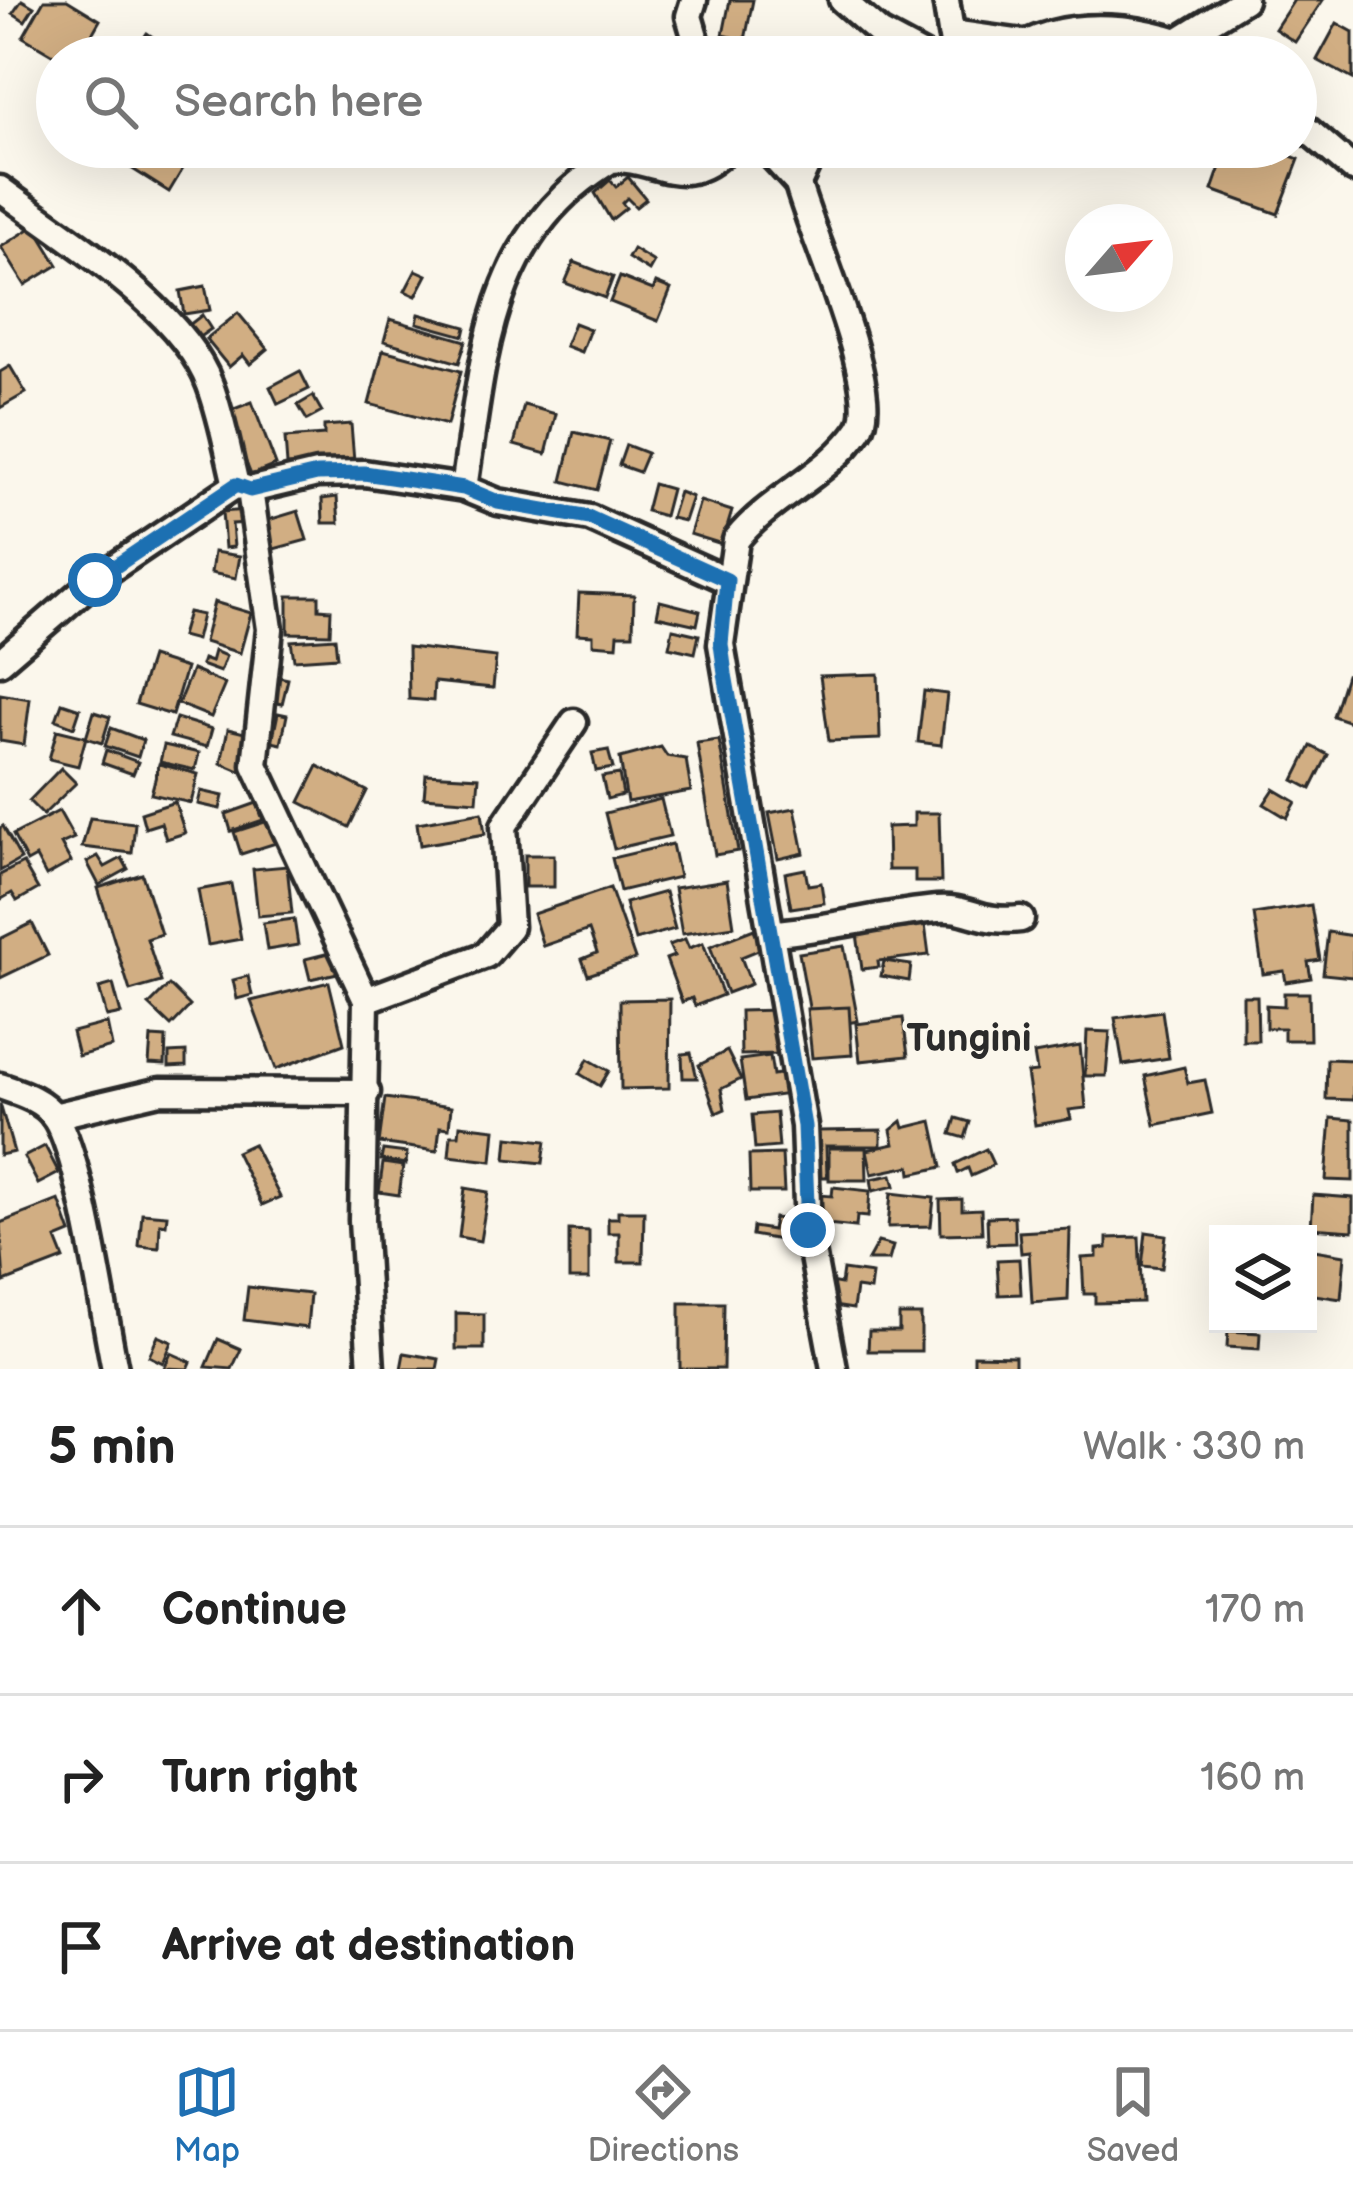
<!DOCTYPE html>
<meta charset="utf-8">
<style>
body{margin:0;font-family:"Balsamiq Sans",sans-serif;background:#f2f2f2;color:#222}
.controls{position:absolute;right:36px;bottom:36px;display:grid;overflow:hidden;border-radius:0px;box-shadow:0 12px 48px #0002}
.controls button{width:108px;height:108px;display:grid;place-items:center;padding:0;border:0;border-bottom:3px solid #e0e0e0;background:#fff;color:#222;font:60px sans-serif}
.compass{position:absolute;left:1065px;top:204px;width:108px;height:108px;border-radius:50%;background:#fff;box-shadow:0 12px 48px #0002;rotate:62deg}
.stop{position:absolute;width:36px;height:36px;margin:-27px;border:9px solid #1f6fb2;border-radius:50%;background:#fff}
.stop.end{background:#1f6fb2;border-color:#fff;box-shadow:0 3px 12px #0008}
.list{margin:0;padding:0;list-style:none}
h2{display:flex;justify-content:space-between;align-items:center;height:156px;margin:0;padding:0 48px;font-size:51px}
h2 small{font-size:39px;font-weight:400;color:#767676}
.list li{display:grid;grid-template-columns:78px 1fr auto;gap:36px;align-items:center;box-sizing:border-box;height:168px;padding:0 48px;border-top:3px solid #e0e0e0}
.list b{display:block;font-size:45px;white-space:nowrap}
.list em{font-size:39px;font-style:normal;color:#767676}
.icon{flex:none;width:66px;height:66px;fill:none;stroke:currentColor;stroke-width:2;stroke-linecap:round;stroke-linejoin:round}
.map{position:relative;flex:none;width:1353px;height:1369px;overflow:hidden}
.search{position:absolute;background:#fff;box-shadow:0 12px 48px #0002;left:36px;right:36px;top:36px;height:132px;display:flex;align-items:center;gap:30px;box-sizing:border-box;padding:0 42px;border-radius:66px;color:#767676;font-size:45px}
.sheet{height:660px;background:#fff}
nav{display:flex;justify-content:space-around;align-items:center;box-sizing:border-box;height:168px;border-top:3px solid #e0e0e0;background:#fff;font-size:33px;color:#767676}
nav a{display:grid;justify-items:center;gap:6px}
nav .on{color:#1f6fb2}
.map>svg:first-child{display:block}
</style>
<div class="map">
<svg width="1353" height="1369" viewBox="0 0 1353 1369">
<rect width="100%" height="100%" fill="#fbf7ec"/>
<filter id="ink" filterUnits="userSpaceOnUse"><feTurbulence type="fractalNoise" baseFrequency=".00833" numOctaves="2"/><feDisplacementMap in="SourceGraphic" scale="24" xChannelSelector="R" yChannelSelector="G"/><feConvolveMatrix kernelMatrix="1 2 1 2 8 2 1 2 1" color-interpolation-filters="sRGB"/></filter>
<g filter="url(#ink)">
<g fill="#d1ae83" stroke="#2b2b2b" stroke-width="3">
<polygon points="22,0 34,7 25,21 13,13"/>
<polygon points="44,0 67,0 100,20 79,57 57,57 23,37"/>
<polygon points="730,0 753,0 745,40 723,35"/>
<polygon points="1294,0 1323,0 1295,42 1275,29"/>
<polygon points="1337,23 1353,32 1353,79 1317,60"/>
<polygon points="147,33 178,55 177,57 146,57 136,49"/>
<polygon points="145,147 164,147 187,162 169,192 131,168"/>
<polygon points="1227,147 1268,147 1299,159 1278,214 1212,190"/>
<polygon points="628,177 646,199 636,207 627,198 622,203 626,208 611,220 595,193 610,180 616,187"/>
<polygon points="34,226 58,265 25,285 1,247"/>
<polygon points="633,249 654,262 649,271 628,258"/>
<polygon points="574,262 613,277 605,298 565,283"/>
<polygon points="416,270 427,275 416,296 405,291"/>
<polygon points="620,277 653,290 656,283 671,289 658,321 610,302"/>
<polygon points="205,286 210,310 184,314 180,291"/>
<polygon points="238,313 268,349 250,364 243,355 229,367 206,339"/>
<polygon points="419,314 466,327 464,336 417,323"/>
<polygon points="202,315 211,329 198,338 189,325"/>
<polygon points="390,319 466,341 459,363 384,341"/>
<polygon points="574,323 590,329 581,352 565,346"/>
<polygon points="383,350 461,371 447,425 369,404"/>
<polygon points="10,366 26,393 0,408 0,372"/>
<polygon points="300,371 309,389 278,404 270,387"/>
<polygon points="313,396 322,412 307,420 298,405"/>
<polygon points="252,402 276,465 251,475 226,412"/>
<polygon points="524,405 556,414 546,454 514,445"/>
<polygon points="351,424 354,461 287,465 285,438 324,435 324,426"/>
<polygon points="574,432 610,441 597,490 562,481"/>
<polygon points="626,445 647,453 639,472 619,465"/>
<polygon points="653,484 671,489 664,516 646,511"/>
<polygon points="679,492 692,497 684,521 671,518"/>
<polygon points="337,497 339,523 323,523 322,499"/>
<polygon points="700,501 732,511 722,544 690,534"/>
<polygon points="246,510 248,523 232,524 234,547 225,548 222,512"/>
<polygon points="298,511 307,540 274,549 265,521"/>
<polygon points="214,552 240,556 236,578 211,573"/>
<polygon points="579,593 634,595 633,634 618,634 617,646 593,644 593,635 577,634"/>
<polygon points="288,596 319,596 319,609 331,610 330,634 288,633"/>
<polygon points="660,601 700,611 697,625 657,616"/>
<polygon points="214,602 251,613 240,653 204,642"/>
<polygon points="188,612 202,615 196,640 181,636"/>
<polygon points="673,629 699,635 695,653 669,647"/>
<polygon points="335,638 337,657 294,660 291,641"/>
<polygon points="408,647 496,657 493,688 434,682 433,701 409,699"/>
<polygon points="214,651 226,656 220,672 201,665 203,659 211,662"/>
<polygon points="151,657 186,668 172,715 136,704"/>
<polygon points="192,670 225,684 211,717 178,704"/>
<polygon points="878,674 880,739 829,741 820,676"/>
<polygon points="1346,675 1353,678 1353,723 1333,716"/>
<polygon points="274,676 288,679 282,704 268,701"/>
<polygon points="924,691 947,694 941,745 918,742"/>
<polygon points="0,694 30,699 24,745 0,741"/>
<polygon points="62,703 80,709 74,727 56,720"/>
<polygon points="94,712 110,717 102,743 86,738"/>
<polygon points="278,713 287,715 281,744 272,742"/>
<polygon points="176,718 212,729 207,747 170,737"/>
<polygon points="111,728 143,740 138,757 105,746"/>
<polygon points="228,729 253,735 244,773 221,763"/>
<polygon points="57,730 86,737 78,766 49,759"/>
<polygon points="719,740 738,851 715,855 697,743"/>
<polygon points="164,745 199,753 195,770 160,762"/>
<polygon points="1311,746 1328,755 1311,789 1294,780"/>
<polygon points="661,747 667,756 686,759 691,791 627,802 620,758"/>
<polygon points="106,750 138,762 133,774 102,763"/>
<polygon points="608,750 613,768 596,771 592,753"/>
<polygon points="159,764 198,774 191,803 151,794"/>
<polygon points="318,766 367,791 349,827 300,802"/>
<polygon points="61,768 76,783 43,815 29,801"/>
<polygon points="426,774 479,777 477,801 424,797"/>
<polygon points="619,774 623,795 607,799 602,777"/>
<polygon points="1274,789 1296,802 1287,818 1264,804"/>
<polygon points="201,791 223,796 220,809 198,804"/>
<polygon points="661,799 670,836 614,849 605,813"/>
<polygon points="175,802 185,833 166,839 161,823 145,828 141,813"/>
<polygon points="257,803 263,820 231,831 226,814"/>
<polygon points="795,808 804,853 778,859 769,813"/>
<polygon points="59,811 74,838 61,844 71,862 46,876 36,857 27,862 13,835"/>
<polygon points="482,812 485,834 420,845 417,823"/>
<polygon points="914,813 939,813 941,882 915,882 915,870 888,870 887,827 914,826"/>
<polygon points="90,818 135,823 132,853 82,847"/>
<polygon points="268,821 276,843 241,854 234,832"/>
<polygon points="3,826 21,859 0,871 0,828"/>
<polygon points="672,844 679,877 620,891 612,858"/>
<rect x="525" y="855" width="29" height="32"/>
<polygon points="98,856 105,867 122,858 128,869 99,885 87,862"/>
<polygon points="23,863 38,889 17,901 12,893 0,900 0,875"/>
<polygon points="287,866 292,913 258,916 253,869"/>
<polygon points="805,869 808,885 821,883 824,903 791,908 785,873"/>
<polygon points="142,874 161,934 147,939 161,982 130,991 98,888"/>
<polygon points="727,880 734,926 682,934 674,888"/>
<polygon points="231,884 241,939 208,945 198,890"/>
<polygon points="610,888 635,959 588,975 582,959 597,953 589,930 543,946 533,914"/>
<polygon points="665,892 675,929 635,940 625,903"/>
<polygon points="1311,905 1320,960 1308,962 1311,978 1286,982 1284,971 1263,974 1254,914"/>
<polygon points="294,919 298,945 267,950 263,923"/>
<polygon points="905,921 905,928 925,925 929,955 878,961 879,967 862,969 856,927"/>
<polygon points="32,923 48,955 0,978 0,939"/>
<polygon points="754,929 761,949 741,957 751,984 727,993 710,946"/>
<polygon points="1328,932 1353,936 1353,977 1323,974"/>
<polygon points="685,939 689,948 703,943 723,995 695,1006 692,998 682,1002 666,959 674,956 669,945"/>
<polygon points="844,946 858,1021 813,1029 799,953"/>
<polygon points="337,951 342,972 310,979 305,959"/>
<polygon points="884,961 911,965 909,981 881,976"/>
<polygon points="248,976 252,995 237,999 233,980"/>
<polygon points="329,982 344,1044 276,1069 251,1001"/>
<polygon points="113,984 121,1014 107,1017 99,988"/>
<polygon points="169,985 190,1006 171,1026 149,1005"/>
<polygon points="1284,993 1309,993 1310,1040 1284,1040 1284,1028 1266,1028 1266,1005 1284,1006"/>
<polygon points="1243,996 1257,996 1258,1041 1243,1041"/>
<polygon points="670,999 669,1088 621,1089 620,1000"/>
<polygon points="849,1007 852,1055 812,1058 807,1009"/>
<polygon points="778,1010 779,1054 741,1055 740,1011"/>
<polygon points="1162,1011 1169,1058 1123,1065 1115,1018"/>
<polygon points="903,1018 908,1056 860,1061 856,1024"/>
<polygon points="107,1023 112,1047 78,1056 72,1032"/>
<polygon points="1087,1031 1110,1032 1106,1076 1085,1076"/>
<polygon points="151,1037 166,1038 165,1065 149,1064"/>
<polygon points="1080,1046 1086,1108 1069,1110 1071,1119 1035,1125 1027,1073 1037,1072 1034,1054"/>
<polygon points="727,1051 741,1079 721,1089 725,1109 716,1113 699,1065"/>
<polygon points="186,1052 186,1066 169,1067 169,1053"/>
<polygon points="691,1053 697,1078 683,1078 682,1054"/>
<polygon points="770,1056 773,1075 786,1073 789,1094 746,1100 740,1060"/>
<polygon points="588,1059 609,1071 600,1086 580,1074"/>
<polygon points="1327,1059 1353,1060 1353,1100 1326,1099"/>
<polygon points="1184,1067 1188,1083 1205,1080 1212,1113 1155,1125 1145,1076"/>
<polygon points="385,1098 451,1107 449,1128 440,1127 437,1151 379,1143"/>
<polygon points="0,1104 14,1152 0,1155"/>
<polygon points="776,1113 779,1147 755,1149 752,1115"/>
<polygon points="956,1118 970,1122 965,1138 951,1134"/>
<polygon points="1331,1118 1353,1120 1353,1181 1326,1180"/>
<polygon points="902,1121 904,1128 932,1121 942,1167 911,1174 910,1166 872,1174 867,1150 894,1144 891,1130"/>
<polygon points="460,1125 495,1129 492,1161 449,1156 451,1135 459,1135"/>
<polygon points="881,1130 881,1146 826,1146 827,1177 819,1177 818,1131"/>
<polygon points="508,1137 546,1141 543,1163 506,1159"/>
<polygon points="253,1144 280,1197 262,1205 236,1152"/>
<polygon points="45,1146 59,1173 38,1184 24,1157"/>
<polygon points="829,1148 866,1148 867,1180 829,1180"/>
<polygon points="986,1149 993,1164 985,1170 971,1176 968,1168 958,1173 955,1164"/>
<polygon points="383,1150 407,1153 406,1164 381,1160"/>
<polygon points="782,1154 784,1192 750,1192 749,1155"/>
<polygon points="383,1163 403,1166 399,1195 379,1192"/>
<polygon points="892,1175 895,1186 873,1191 871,1179"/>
<polygon points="833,1187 870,1191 868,1217 857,1216 856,1227 817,1223 819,1195 832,1196"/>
<polygon points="465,1188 488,1192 480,1241 459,1237"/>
<polygon points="891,1193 934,1198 931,1226 888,1227"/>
<polygon points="1313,1195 1353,1198 1353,1231 1311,1228"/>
<polygon points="962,1199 962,1210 981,1209 982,1233 941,1234 940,1200"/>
<polygon points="59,1200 71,1233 56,1239 64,1259 4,1282 0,1223"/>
<polygon points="618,1211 644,1211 643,1262 619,1262 619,1233 608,1233 608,1218 618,1218"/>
<polygon points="142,1213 167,1215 166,1224 160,1223 159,1248 139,1246"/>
<polygon points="1014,1216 1015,1243 988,1244 987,1217"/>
<polygon points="774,1218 783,1219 780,1240 752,1235 753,1227 772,1230"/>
<polygon points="1070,1229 1068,1300 1032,1303 1029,1252 1021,1253 1019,1232"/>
<polygon points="569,1230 589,1231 589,1279 569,1279"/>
<polygon points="1146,1232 1166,1235 1162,1268 1142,1266"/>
<polygon points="1139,1237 1142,1302 1095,1303 1095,1294 1084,1294 1082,1258 1097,1257 1097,1249 1107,1248 1107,1238"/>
<polygon points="878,1242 893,1246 889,1260 868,1260"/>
<polygon points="1308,1249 1345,1255 1341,1299 1308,1294"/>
<polygon points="1019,1259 1021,1294 999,1295 997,1260"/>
<polygon points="843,1270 872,1274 870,1290 856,1288 853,1309 827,1305 830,1282 841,1284"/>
<polygon points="248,1287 310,1294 307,1328 244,1320"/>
<polygon points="680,1303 724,1303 723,1369 680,1369"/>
<polygon points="456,1313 484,1314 484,1349 456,1349"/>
<polygon points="899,1315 921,1315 921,1351 868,1351 869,1331 899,1331"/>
<polygon points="1228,1331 1260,1333 1259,1349 1227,1347"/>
<polygon points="158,1336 172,1342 163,1363 149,1356"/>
<polygon points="218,1339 241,1349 232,1369 206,1367"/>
<polygon points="171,1353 191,1362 188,1369 164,1368"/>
<polygon points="404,1353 439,1359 437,1369 401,1369"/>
<polygon points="974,1355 1015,1356 1015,1369 974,1369"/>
</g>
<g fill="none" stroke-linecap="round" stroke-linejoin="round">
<defs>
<g id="street">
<polyline points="694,0 689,16 701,57"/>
<polyline points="842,0 880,33 925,57"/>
<polyline points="946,0 955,57"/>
<polyline points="951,33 1030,44"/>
<polyline points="1181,39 1244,0"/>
<path d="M1006,57C1061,12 1158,26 1215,57"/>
<polyline points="1296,120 1353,169"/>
<polyline points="764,147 798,184"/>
<path d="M815,147L798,184C810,232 885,393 859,430C829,474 769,498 736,540L721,644L804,1126L808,1230L834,1369"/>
<path d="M0,189C64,237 182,308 210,385C222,417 228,452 236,485L250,490L317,474L364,473L464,488L498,502L590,518L727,580"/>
<path d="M464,488C484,360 486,236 611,160C654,155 685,195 728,147"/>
<polyline points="250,490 270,629 255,765 366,1000 362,1220 371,1369"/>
<polyline points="0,662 95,580 236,485"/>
<path d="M774,933C829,929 882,914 937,909C968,906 981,924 1021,919"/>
<polyline points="366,1000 486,955 510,927 504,826 574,722"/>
<path d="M0,1086C20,1093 42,1099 55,1117C82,1159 103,1312 115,1369"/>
<polyline points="54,1116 160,1091 367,1092"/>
</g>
</defs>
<use href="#street" stroke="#2b2b2b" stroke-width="33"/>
<use href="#street" stroke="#fbf7ec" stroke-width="24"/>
</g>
</g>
<g fill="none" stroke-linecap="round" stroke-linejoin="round" filter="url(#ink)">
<polyline stroke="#1f6fb2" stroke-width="15" points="95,580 236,485 250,490 317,474 364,473 464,488 498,502 590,518 727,580 721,644 725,674 804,1126 808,1230"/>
</g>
<g text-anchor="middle" stroke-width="9" stroke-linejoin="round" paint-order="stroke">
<g font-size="39" font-weight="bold" fill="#2b2b2b" stroke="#fbf7ec">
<text x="969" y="1051">Tungini</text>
</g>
</g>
</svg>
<div class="controls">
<button><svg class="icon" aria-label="layers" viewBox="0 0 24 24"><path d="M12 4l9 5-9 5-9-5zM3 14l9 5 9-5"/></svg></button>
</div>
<svg class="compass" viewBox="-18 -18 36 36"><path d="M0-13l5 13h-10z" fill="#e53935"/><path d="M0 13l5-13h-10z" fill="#767676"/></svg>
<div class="stop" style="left:95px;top:580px"></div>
<div class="stop end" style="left:808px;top:1230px"></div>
<div class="search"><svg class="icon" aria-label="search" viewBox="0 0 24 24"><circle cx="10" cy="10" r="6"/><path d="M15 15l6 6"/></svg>Search here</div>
</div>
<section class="sheet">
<h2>5 min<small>Walk · 330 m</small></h2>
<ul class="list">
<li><svg class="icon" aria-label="ahead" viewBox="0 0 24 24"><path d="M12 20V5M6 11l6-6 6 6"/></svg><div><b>Continue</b></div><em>170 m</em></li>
<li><svg class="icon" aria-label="right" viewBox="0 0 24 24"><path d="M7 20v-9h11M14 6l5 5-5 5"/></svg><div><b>Turn right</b></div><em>160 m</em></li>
<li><svg class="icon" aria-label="arrive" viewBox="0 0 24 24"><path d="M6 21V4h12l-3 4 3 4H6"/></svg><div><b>Arrive at destination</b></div></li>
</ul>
</section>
<nav>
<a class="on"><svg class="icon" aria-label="map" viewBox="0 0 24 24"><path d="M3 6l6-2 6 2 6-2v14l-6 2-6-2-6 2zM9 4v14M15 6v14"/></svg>Map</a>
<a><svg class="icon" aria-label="directions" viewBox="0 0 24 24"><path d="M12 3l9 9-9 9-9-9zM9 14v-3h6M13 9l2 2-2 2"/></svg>Directions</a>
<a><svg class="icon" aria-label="saved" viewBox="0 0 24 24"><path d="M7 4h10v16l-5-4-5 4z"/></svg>Saved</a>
</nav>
